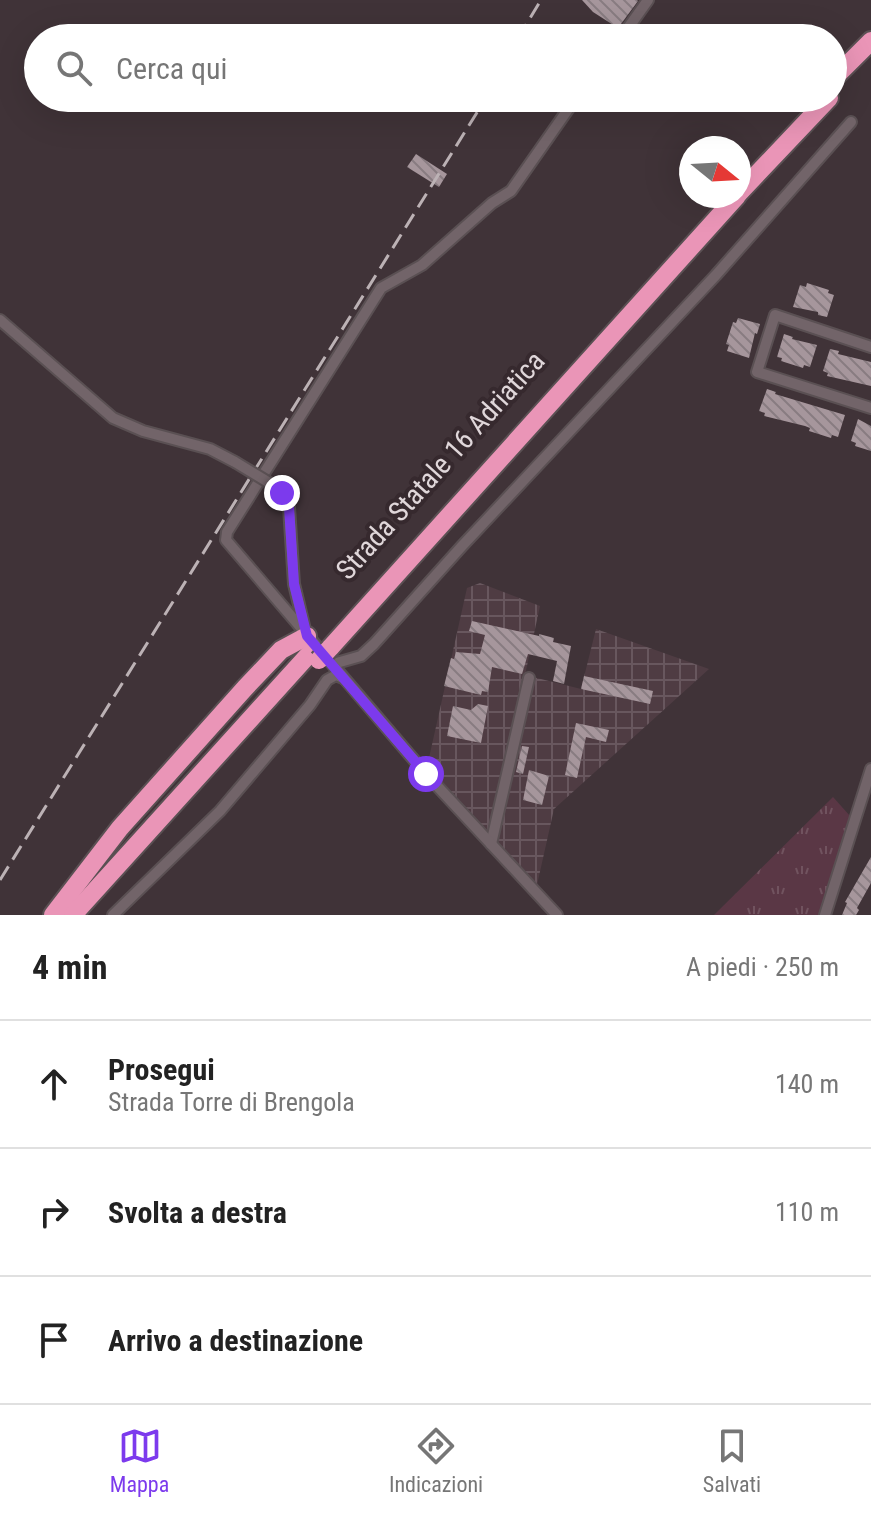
<!DOCTYPE html>
<html lang="it">
<meta charset="utf-8">
<style>
body{margin:0;font-family:"Roboto Condensed",sans-serif;background:#f6f6f6;color:#222}
.compass{position:absolute;left:679px;top:136px;width:72px;height:72px;border-radius:50%;background:#fff;box-shadow:0 8px 32px #0002;rotate:108deg}
.stop{position:absolute;width:24px;height:24px;margin:-18px;border:6px solid #7c3aed;border-radius:50%;background:#fff}
.stop.end{background:#7c3aed;border-color:#fff;box-shadow:0 2px 8px #0008}
.list{margin:0;padding:0;list-style:none}
h2{display:flex;justify-content:space-between;align-items:center;height:104px;margin:0;padding:0 32px;font-size:34px}
h2 small{font-size:26px;font-weight:400;color:#767676}
.list li{display:grid;grid-template-columns:52px 1fr auto;gap:24px;align-items:center;box-sizing:border-box;height:128px;padding:0 32px;border-top:2px solid #e0e0e0}
.list b{display:block;font-size:30px;white-space:nowrap}
.list p{margin:0;font-size:26px;white-space:nowrap;color:#767676}
.list em{font-size:26px;font-style:normal;color:#767676}
.icon{flex:none;width:44px;height:44px;fill:none;stroke:currentColor;stroke-width:2;stroke-linecap:round;stroke-linejoin:round}
.map{position:relative;flex:none;width:871px;height:915px;overflow:hidden}
.search{position:absolute;background:#fff;box-shadow:0 8px 32px #0002;left:24px;right:24px;top:24px;height:88px;display:flex;align-items:center;gap:20px;box-sizing:border-box;padding:0 28px;border-radius:44px;color:#767676;font-size:30px}
.sheet{height:488px;background:#fff}
nav{display:flex;justify-content:space-around;align-items:center;box-sizing:border-box;height:112px;border-top:2px solid #e0e0e0;background:#fff;font-size:22px;color:#767676}
nav a{display:grid;justify-items:center;gap:4px}
nav .on{color:#7c3aed}
.map>svg:first-child{display:block}
</style>
<div class="map">
<svg width="871" height="915" viewBox="0 0 871 915">
<defs>
<pattern id="industrial-grid" width="8" height="8" patternUnits="userSpaceOnUse" patternTransform="scale(2)"><rect width="8" height="8" fill="#4f3c43"/><path d="M0 4h8M4 0v8" fill="none" stroke="#68575e"/></pattern>
<pattern id="grass-tufts" width="24" height="20" patternUnits="userSpaceOnUse" patternTransform="scale(2)"><rect width="24" height="20" fill="#5a3745"/><path d="M3 7l-1-3M5 7V3M7 7l1-3M15 17l-1-3M17 17v-4M19 17l1-3" fill="none" stroke="#71535f"/></pattern>
<pattern id="building-back-hatch" width="6" height="6" patternUnits="userSpaceOnUse" patternTransform="scale(2)"><rect width="6" height="6" fill="#a6969c"/><path d="M-1 5l2 2M0 0l6 6M5-1l2 2" fill="none" stroke="#887c81"/></pattern>
</defs>
<rect width="100%" height="100%" fill="#403338"/>
<g fill="url(#industrial-grid)">
<polygon points="480,583 540,606 490,836 427,767 467,588"/>
<polygon points="596,629 709,669 554,809 537,885 495,841 533,677 581,689"/>
</g>
<polygon fill="url(#grass-tufts)" points="833,797 850,816 820,915 714,915"/>
<g fill="url(#building-back-hatch)">
<polygon points="582,0 637,0 638,1 618,28 593,12"/>
<polygon points="416,154 447,174 439,187 407,167"/>
<polygon points="807,283 829,290 828,293 834,295 827,317 818,315 818,312 793,307 800,285 806,287"/>
<polygon points="738,318 760,324 757,334 755,333 749,358 727,351 729,345 726,344 733,322 736,323"/>
<polygon points="784,334 793,337 792,339 817,345 810,367 804,365 803,368 781,361 782,358 777,357"/>
<polygon points="830,349 839,351 838,354 871,362 871,386 827,376 828,373 823,371"/>
<polygon points="767,389 776,392 775,394 845,415 838,437 832,435 831,438 809,431 810,428 805,426 764,416 765,413 759,411"/>
<polygon points="858,419 871,426 871,451 855,446 856,443 851,441"/>
<polygon points="472,621 539,636 539,634 554,638 553,642 571,646 564,684 553,681 557,661 528,654 522,674 492,667 488,692 482,691 481,695 444,686 451,658 454,659 456,652 480,654 485,635 469,631"/>
<polygon points="584,676 653,691 650,704 581,689"/>
<polygon points="478,704 488,706 481,743 447,736 453,706 471,710"/>
<polygon points="576,723 609,730 606,742 586,737 577,778 565,775"/>
<polygon points="522,746 529,747 523,774 516,772"/>
<polygon points="529,770 549,776 542,805 523,800"/>
<polygon points="871,857 871,883 857,908 859,910 856,915 842,915 847,903 845,902"/>
</g>
<g fill="none" stroke-linecap="round" stroke-linejoin="round">
<defs>
<g id="street">
<polyline points="621,38 648,0"/>
<polyline points="0,320 113,418 143,431 210,449 235,462"/>
<polyline points="871,347 775,315 757,372 871,408"/>
<polyline points="268,482 282,493 289,507 294,584 306,634"/>
<polyline points="333,664 361,656 374,644 462,546 716,275 851,122"/>
<polyline points="491,844 529,678"/>
<polyline points="113,915 220,811 310,705 327,680 336,675 343,678"/>
<polyline points="557,915 426,774 226,540 227,532 381,288 422,265 492,203 511,191 576,98"/>
<polyline points="825,915 871,769"/>
</g>
<g id="highway">
<polyline points="833,79 871,41"/>
<polyline points="739,193 829,98"/>
<polyline points="330,648 737,196"/>
<polyline points="53,915 120,828 245,688 281,650 307,636"/>
<polyline points="73,915 311,652"/>
</g>
</defs>
<use href="#street" stroke="#5a5053" stroke-width="14"/>
<use href="#highway" stroke="#5a5053" stroke-width="22"/>
<use href="#street" stroke="#726469" stroke-width="10"/>
<use href="#highway" stroke="#ea95b7" stroke-width="18"/>
<g stroke="#bcb2b5" stroke-width="3" stroke-dasharray="16 8" stroke-linecap="butt">
<polyline points="518,38 541,0"/>
<polyline points="0,880 486,98"/>
</g>
<defs>
<polyline id="street-bridge" points="235,462 268,482"/>
<polyline id="highway-bridge" points="319,660 330,648"/>
</defs>
<use href="#street-bridge" stroke="#5a5053" stroke-width="14" stroke-linecap="butt"/>
<use href="#highway-bridge" stroke="#5a5053" stroke-width="22" stroke-linecap="butt"/>
<use href="#street-bridge" stroke="#726469" stroke-width="10"/>
<use href="#highway-bridge" stroke="#ea95b7" stroke-width="18"/>
</g>
<g fill="none" stroke-linecap="round" stroke-linejoin="round">
<polyline stroke="#7c3aed" stroke-width="10" points="282,493 289,507 294,584 307,636 426,774"/>
</g>
<g text-anchor="middle" stroke-width="8" stroke-linejoin="round" paint-order="stroke">
<g font-size="28" fill="#e0d7da" stroke="#36292e">
<text transform="translate(440 465) rotate(-48)" y="10">Strada Statale 16 Adriatica</text>
</g>
</g>
</svg>
<svg class="compass" viewBox="-18 -18 36 36"><path d="M0-13l5 13h-10z" fill="#e53935"/><path d="M0 13l5-13h-10z" fill="#767676"/></svg>
<div class="stop" style="left:426px;top:774px"></div>
<div class="stop end" style="left:282px;top:493px"></div>
<div class="search"><svg class="icon" aria-label="search" viewBox="0 0 24 24"><circle cx="10" cy="10" r="6"/><path d="M15 15l6 6"/></svg>Cerca qui</div>
</div>
<section class="sheet">
<h2>4 min<small>A piedi · 250 m</small></h2>
<ul class="list">
<li><svg class="icon" aria-label="ahead" viewBox="0 0 24 24"><path d="M12 20V5M6 11l6-6 6 6"/></svg><div><b>Prosegui</b><p>Strada Torre di Brengola</p></div><em>140 m</em></li>
<li><svg class="icon" aria-label="right" viewBox="0 0 24 24"><path d="M7 20v-9h11M14 6l5 5-5 5"/></svg><div><b>Svolta a destra</b></div><em>110 m</em></li>
<li><svg class="icon" aria-label="arrive" viewBox="0 0 24 24"><path d="M6 21V4h12l-3 4 3 4H6"/></svg><div><b>Arrivo a destinazione</b></div></li>
</ul>
</section>
<nav>
<a class="on"><svg class="icon" aria-label="map" viewBox="0 0 24 24"><path d="M3 6l6-2 6 2 6-2v14l-6 2-6-2-6 2zM9 4v14M15 6v14"/></svg>Mappa</a>
<a><svg class="icon" aria-label="directions" viewBox="0 0 24 24"><path d="M12 3l9 9-9 9-9-9zM9 14v-3h6M13 9l2 2-2 2"/></svg>Indicazioni</a>
<a><svg class="icon" aria-label="saved" viewBox="0 0 24 24"><path d="M7 4h10v16l-5-4-5 4z"/></svg>Salvati</a>
</nav>
